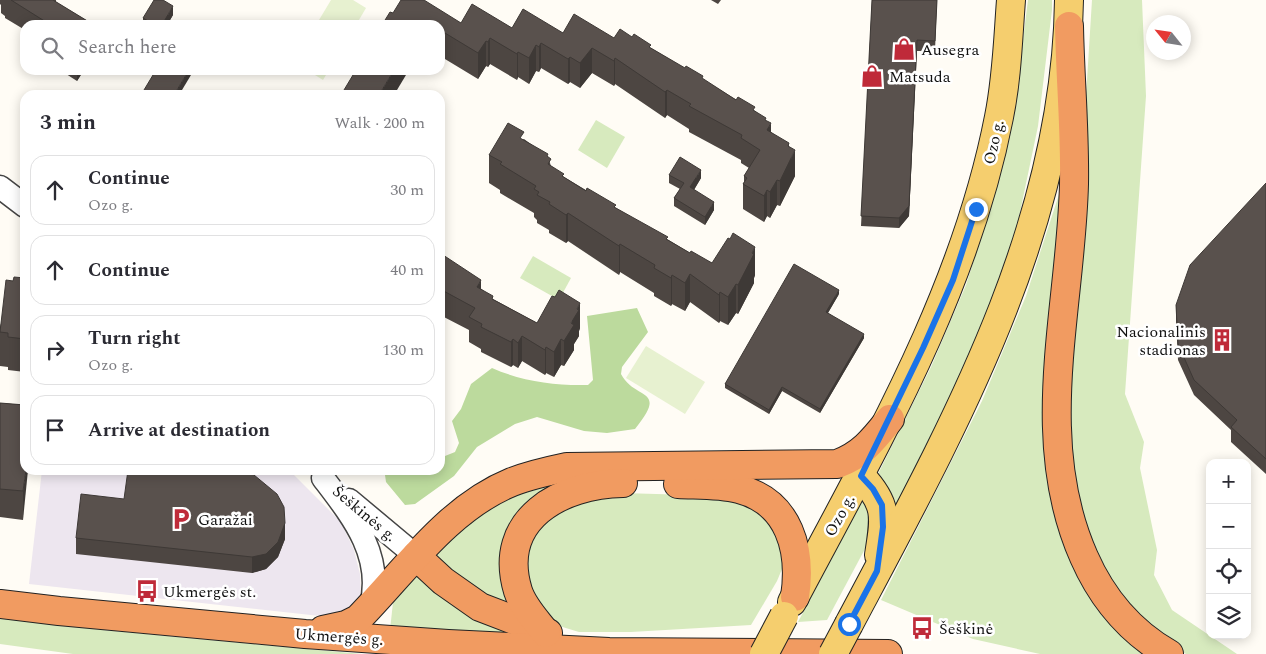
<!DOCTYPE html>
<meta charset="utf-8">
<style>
body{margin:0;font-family:Spectral,serif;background:#f7f7f7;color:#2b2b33}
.controls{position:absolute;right:15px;bottom:15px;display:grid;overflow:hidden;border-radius:10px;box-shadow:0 2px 12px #0003}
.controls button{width:45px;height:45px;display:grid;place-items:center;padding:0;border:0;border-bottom:1px solid #e1e1e2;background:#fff;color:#2b2b33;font:25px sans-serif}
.compass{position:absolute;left:1146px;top:15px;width:45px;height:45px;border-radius:50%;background:#fff;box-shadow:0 2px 12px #0003;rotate:300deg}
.stop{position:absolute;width:15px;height:15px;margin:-11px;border:4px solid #1a73e8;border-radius:50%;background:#fff}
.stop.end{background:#1a73e8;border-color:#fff;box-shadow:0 1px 5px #0008}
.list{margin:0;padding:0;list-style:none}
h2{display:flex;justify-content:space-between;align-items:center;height:65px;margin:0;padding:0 20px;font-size:21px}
h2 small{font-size:16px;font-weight:400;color:#7c7c81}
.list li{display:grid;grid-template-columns:32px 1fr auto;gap:15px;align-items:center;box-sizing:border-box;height:70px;margin:0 10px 10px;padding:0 10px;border:1px solid #e1e1e2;border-radius:15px}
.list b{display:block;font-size:19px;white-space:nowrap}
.list p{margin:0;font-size:16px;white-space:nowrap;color:#7c7c81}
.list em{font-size:16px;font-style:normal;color:#7c7c81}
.icon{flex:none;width:28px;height:28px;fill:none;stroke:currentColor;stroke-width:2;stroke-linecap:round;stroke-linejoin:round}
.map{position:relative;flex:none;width:1266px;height:654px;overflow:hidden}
.search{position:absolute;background:#fff;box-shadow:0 2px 12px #0003;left:20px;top:20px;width:425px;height:55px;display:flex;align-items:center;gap:12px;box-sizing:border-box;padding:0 18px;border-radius:15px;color:#7c7c81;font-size:19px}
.panel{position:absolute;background:#fff;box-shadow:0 2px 12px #0003;left:20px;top:90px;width:425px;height:385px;border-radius:15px}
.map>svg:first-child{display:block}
</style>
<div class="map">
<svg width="1266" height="654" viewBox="0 0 1266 654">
<rect width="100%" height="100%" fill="#fffcf5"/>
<polygon fill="#ede6ef" points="42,470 289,470 341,522 354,550 360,574 361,598 338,618 29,584"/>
<g fill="#d7eabe">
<polygon points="1028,0 1052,0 1052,10 1038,126 1008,270 989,322 894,517 876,478 931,367 966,285 991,206 1014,110"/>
<polygon points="1092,0 1142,0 1146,96 1125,394 1144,442 1140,468 1157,550 1154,575 1172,610 1237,654 1186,654 1172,646 1120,603 1082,533 1065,432"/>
<polygon points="596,120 625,137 607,168 578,150"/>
<polygon points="1063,182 1052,496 1152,654 1040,654 973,639 881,600 982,401 1026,296"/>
<polygon points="533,256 571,278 559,300 520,278"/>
<polygon points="591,472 533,505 516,605 476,599 431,551 509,493"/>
<polygon points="622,493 725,496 766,512 787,557 777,581 751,625 631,632 579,632 556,625 546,618 526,583 528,542 557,509"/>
<polygon points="865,495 874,532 827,620 798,622"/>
<polygon points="414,564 494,626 506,632 470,634 390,630 395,584"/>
<polygon points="0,617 103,630 362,654 73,654 0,644"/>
</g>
<path fill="#bcda9d" d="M637,308L648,332L622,367L621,374C635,401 669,387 635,429L607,433L584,431L537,417L515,424L477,447L454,476L415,504L405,505L386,482L385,475L407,470H440V458L455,452L459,443L452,421L461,409L471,384L492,368C521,381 556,386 588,385L593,380L587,316Z"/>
<g fill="#e7f1d0">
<polygon points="331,0 353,0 366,8 356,25 316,25"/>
<polygon points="307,70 329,70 323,80"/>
<polygon points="646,346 705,382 685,414 626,378"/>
</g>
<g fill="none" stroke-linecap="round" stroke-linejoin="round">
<defs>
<g id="minor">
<polyline points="0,187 25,206"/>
<path d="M323,478C352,516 384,555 371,606"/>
<polyline points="349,500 416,556"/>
</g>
<g id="major">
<path d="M861,476C888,505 885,517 879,555"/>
<path d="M792,602C875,445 965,292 999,117C1007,78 1008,39 1011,0"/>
<path d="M849,624C953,428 1066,228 1069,0"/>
</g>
<g id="highway">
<path d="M1069,26C1070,79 1075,132 1074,184C1071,308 1031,438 1084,557C1102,598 1129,631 1169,654"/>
<path d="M678,484C698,485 720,484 739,489C790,502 802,551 795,597"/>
<polyline points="416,556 443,581 480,607 548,633"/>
<polyline points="0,604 59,611 305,634 448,644 609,652 888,654"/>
<path d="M323,630L346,625L358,619C405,571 448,508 512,482C530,475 548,471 567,467L837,464C862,455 874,439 890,419"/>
<path d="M546,633C536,620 523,607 518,591C496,519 561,484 623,483"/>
</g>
</defs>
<use href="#minor" stroke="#444" stroke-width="25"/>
<use href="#major" stroke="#222" stroke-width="30"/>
<use href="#highway" stroke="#222" stroke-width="30"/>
<use href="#minor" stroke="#fff" stroke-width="22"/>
<use href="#major" stroke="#f5ce6e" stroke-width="28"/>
<use href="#highway" stroke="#f19b61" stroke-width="28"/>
<defs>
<g id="major-bridge">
<polyline points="764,654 784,616"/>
<polyline points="833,654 849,624"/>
</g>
</defs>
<use href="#major-bridge" stroke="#222" stroke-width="30" stroke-linecap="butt"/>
<use href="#major-bridge" stroke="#f5ce6e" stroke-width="28"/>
</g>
<g fill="#4d4642">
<polygon points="0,0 56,0 56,2 94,25 25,25 25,30 5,18 5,16 1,13 1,5 0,4"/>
<polygon points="711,0 721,0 718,4"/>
<polygon points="872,0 937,0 935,51 917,51 909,216 899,228 861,226"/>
<polygon points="393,13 461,23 614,38 651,48 755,111 766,121 771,132 789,147 795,176 780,206 777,205 770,218 767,216 764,222 743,209 743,184 744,182 744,176 749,168 741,163 741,160 689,132 689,129 667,115 665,118 615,84 614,86 592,73 580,88 570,82 568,84 541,68 539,72 536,71 529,84 518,77 517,80 490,64 488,67 486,66 478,79 440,56 440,25 382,25"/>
<polygon points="173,15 167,25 143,25 143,18"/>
<polygon points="63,70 84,70 77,81 63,72"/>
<polygon points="524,139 548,157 551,166 564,177 616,208 690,253 712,263 755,275 754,278 754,283 738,314 736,313 728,325 720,321 719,323 690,302 685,311 672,304 671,306 654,296 654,293 620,272 619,275 568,241 566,243 549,233 549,230 537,223 537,220 534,217 534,213 500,193 500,190 489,183 489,155"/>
<polygon points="669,175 701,178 694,190 714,210 705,225 674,206 674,198 680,189 669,183"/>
<polygon points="1266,183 1266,474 1231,442 1231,430 1194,395 1178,360 1176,321 1176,305"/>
<polygon points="440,253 493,299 537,323 580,328 579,331 579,336 574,344 574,350 564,366 561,365 554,377 546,373 545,375 522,361 518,368 513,365 511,367 481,352 481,349 469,342 469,330 440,315"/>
<polygon points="25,278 25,372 8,370 8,367 0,366 0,327 13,281"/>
<polygon points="839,294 828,313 864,338 820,413 782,391 769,414 725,388 725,384"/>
<polygon points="0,403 25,405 23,520 0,517"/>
<polygon points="76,538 285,539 278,557 266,569 252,573 76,554"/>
</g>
<g fill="#3e3936">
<polygon points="173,6 173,15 167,25 162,25"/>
<polygon points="490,38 490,64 488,67 488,42"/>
<polygon points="917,40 909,216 899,228 899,218"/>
<polygon points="486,41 486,66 478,79 478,53"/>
<polygon points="541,43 541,68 539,72 539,47"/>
<polygon points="536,45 536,71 529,84 529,58"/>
<polygon points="592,48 592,73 580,88 580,63"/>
<polygon points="518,52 518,77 517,80 517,54"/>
<polygon points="570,57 570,82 568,84 568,59"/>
<polygon points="615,58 615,84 614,86 614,61"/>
<polygon points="77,70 84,70 77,81"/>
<polygon points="189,70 194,70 179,95 174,95"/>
<polygon points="394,70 409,70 394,95 379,95"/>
<polygon points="667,90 667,115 665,118 665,92"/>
<polygon points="771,123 771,149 767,130"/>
<polygon points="789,143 789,163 795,150 795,176 780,206 780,181 788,146"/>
<polygon points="701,170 701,178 690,196 690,187"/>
<polygon points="777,180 777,205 770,218 770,192"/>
<polygon points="767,190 767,216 764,222 764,196"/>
<polygon points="714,202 714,210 705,225 705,217"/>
<polygon points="568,213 568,241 566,243 566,215"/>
<polygon points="620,244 620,272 619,275 619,246"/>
<polygon points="755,247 755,275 754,278 754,283 738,314 738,285 752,253"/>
<polygon points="690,274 690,302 685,311 685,283"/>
<polygon points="672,275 672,304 671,306 671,278"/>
<polygon points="481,280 481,306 477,287"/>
<polygon points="736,284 736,313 728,325 728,297"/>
<polygon points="839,290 839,294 826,316 826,312"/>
<polygon points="720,292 720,321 719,323 719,295"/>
<polygon points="580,303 580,328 579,331 579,336 574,344 574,350 564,366 564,341 577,309"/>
<polygon points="864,334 864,338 820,413 820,409"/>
<polygon points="522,336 522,361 518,368 518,343"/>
<polygon points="513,339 513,365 511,367 511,342"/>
<polygon points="561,339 561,365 554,377 554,352"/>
<polygon points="546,347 546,373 545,375 545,350"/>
<polygon points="782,387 782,391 769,414 769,410"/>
<polygon points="26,470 28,470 23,520 23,491"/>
<polygon points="285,523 285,539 278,557 266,569 252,573 252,557"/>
</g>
<g fill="#59514d" stroke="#3e3936">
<polygon points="11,0 53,0 94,25 44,25 46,22"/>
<polygon points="154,0 163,0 173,6 162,25 155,25 143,18"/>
<polygon points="401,0 424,0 461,23 472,4 512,28 523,9 563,33 574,14 614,38 620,29 632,37 634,34 651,45 649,47 685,68 686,66 703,76 702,78 736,100 738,97 755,107 753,110 766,118 765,120 771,123 767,130 789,143 788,146 795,150 780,181 777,180 770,192 767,190 764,196 743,184 747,178 744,176 760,150 741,138 742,135 689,106 691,104 667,90 665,92 615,58 614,61 592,48 580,63 570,57 568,59 541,43 539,47 536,45 529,58 518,52 517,54 490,38 488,42 486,41 478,53 440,30 440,25 431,25 426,22 424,25 382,25 390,12 393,13"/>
<polygon points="872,0 937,0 935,41 917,40 909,206 899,218 861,216"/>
<polygon points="156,70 189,70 174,95 141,95"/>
<polygon points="356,70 394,70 379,95 341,95"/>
<polygon points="508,123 524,132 520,138 548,154 547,156 551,159 548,164 564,174 562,176 586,191 587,188 616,205 614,207 668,237 666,239 690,253 691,251 712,263 728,238 730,239 733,233 755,247 752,253 754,254 738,285 736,284 728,297 720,292 719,295 690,274 685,283 672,275 671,278 654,268 655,265 620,244 619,246 568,213 566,215 549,204 550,202 537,195 539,192 534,189 536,186 500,164 502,162 489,155"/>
<polygon points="680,157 701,170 690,187 714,202 705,217 674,198 684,183 669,175"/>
<polygon points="1266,183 1266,459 1231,427 1237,420 1194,380 1178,344 1176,305 1190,265"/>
<polygon points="440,253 481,280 477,287 493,296 492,299 537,323 552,296 555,297 559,290 580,303 577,309 579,310 571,323 574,325 564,341 561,339 554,352 546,347 545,350 522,336 518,343 513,339 511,342 481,327 482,324 469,317 475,308 440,289"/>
<polygon points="794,264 839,290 826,312 864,334 820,409 782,387 769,410 725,384"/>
<polygon points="14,277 25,278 25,339 8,337 8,333 0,332 6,280 13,281"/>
<polygon points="0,403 25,405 26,470 23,491 0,489"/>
<polygon points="128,470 248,470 277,494 284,507 285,523 278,542 266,554 252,557 76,538 81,494 124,499"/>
</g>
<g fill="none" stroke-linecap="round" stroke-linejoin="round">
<polyline stroke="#1a73e8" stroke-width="6" points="849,624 877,571 883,527 882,505 873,489 861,476 923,348 953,280 976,209"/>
</g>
<defs>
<symbol id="shop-bare" viewBox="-9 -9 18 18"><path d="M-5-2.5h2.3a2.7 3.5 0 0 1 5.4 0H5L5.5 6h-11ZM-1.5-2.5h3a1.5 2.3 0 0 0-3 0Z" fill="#bf2a39" stroke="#fff" stroke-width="2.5" paint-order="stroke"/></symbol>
<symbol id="building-bare" viewBox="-9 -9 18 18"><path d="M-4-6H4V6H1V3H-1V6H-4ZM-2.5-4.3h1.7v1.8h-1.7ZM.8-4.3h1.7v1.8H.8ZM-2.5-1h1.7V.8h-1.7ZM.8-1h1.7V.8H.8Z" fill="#bf2a39" stroke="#fff" stroke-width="2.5" paint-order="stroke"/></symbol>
<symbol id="parking-bare" viewBox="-9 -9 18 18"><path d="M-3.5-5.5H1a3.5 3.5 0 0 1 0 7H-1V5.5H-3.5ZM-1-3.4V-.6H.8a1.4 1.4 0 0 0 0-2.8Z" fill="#bf2a39" stroke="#fff" stroke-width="2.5" paint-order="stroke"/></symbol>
<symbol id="bus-bare" viewBox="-9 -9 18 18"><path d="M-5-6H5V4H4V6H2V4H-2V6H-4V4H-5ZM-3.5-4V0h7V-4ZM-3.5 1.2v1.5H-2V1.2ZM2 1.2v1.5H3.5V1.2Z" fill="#bf2a39" stroke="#fff" stroke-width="2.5" paint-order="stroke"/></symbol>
</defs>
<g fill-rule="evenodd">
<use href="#shop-bare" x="888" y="33" width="32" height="32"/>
<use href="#shop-bare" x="856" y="60" width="32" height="32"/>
<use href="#building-bare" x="1206" y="324" width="32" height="32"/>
<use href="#parking-bare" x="165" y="503" width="32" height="32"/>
<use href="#bus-bare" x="131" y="575" width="32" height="32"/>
<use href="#bus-bare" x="906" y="612" width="32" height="32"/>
</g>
<g text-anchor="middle" stroke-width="5" stroke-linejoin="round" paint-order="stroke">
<g font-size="16" fill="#111" stroke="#fff" text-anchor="start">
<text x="921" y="55">Ausegra</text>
<text x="889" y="82">Matsuda</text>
<text x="1206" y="337" text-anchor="end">Nacionalinis<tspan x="1206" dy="18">stadionas</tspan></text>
<text x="198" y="525">Garažai</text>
<text x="163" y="597">Ukmergės st.</text>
<text x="939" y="634">Šeškinė</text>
</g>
<g font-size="16" fill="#111" stroke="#fff">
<text transform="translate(993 142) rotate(-77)" y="6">Ozo g.</text>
<text transform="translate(365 513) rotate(40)" y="6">Šeškinės g.</text>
<text transform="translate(839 515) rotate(-61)" y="6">Ozo g.</text>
<text transform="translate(339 636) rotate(4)" y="6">Ukmergės g.</text>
</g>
</g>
</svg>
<div class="controls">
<button>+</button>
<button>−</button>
<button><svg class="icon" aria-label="locate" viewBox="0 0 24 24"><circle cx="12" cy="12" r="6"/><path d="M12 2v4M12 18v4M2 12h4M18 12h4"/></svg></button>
<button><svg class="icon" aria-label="layers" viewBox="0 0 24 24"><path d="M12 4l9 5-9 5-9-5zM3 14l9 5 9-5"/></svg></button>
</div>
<svg class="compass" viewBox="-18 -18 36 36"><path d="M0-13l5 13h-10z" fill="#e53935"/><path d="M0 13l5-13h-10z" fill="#7c7c81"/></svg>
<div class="stop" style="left:849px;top:624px"></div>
<div class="stop end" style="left:976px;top:209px"></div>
<div class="search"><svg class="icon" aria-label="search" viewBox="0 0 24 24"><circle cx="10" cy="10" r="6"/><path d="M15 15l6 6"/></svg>Search here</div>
<section class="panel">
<h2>3 min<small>Walk · 200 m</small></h2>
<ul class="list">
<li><svg class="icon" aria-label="ahead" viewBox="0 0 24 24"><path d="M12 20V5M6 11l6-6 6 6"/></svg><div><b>Continue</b><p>Ozo g.</p></div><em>30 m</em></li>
<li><svg class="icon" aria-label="ahead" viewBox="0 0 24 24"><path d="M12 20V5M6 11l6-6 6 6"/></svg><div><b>Continue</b></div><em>40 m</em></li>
<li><svg class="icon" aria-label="right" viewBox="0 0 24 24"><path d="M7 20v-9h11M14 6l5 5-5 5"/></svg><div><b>Turn right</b><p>Ozo g.</p></div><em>130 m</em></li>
<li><svg class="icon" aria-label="arrive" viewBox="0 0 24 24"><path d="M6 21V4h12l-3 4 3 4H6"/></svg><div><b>Arrive at destination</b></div></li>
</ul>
</section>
</div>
